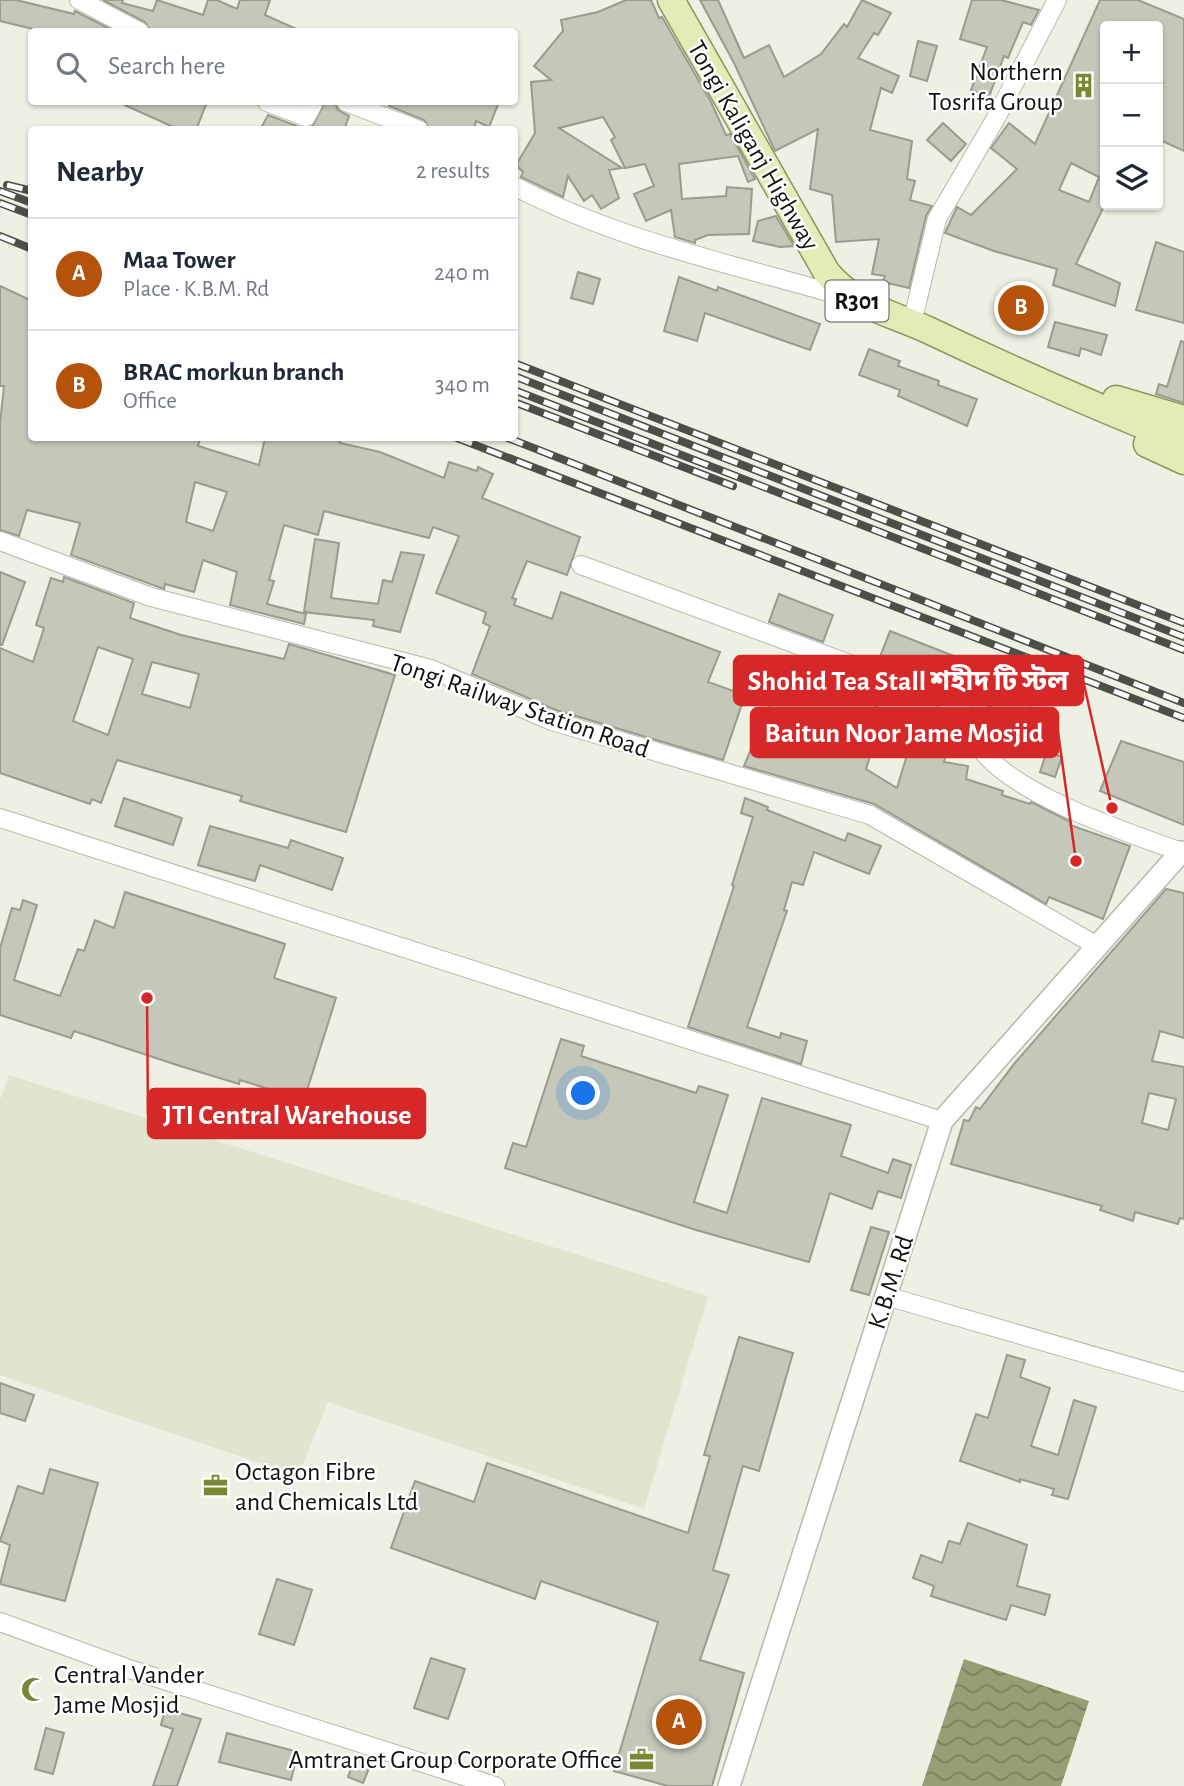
<!DOCTYPE html>
<meta charset="utf-8">
<style>
body{margin:0;font-family:"Alegreya Sans","Noto Sans Bengali",sans-serif;background:#f6f6f7;color:#1f2937}
.controls{position:absolute;right:21px;top:21px;display:grid;overflow:hidden;border-radius:7px;box-shadow:0 2px 5px #0004}
.controls button{width:63px;height:63px;display:grid;place-items:center;padding:0;border:0;border-bottom:2px solid #e0e1e3;background:#fff;color:#1f2937;font:35px sans-serif}
.you{position:absolute;left:584px;top:1094px;width:24px;height:24px;margin:-18px;border:5px solid #fff;border-radius:50%;background:#1a73e8;box-shadow:0 0 0 10px #1a73e833}
.badge{display:grid;place-items:center;width:46px;height:46px;border-radius:50%;background:#b45309;color:#fff;font-size:23px;font-weight:700}
.pin{position:absolute;translate:-50% -50%;border:4px solid #fff;box-shadow:0 2px 7px #0006}
.list{margin:0;padding:0;list-style:none}
h2{display:flex;justify-content:space-between;align-items:center;height:91px;margin:0;padding:0 28px;font-size:30px}
h2 small{font-size:23px;font-weight:400;color:#747a83}
.list li{display:grid;grid-template-columns:46px 1fr auto;gap:21px;align-items:center;box-sizing:border-box;height:112px;padding:0 28px;border-top:2px solid #e0e1e3}
.list b{display:block;font-size:26px;white-space:nowrap}
.list p{margin:0;font-size:23px;white-space:nowrap;color:#747a83}
.list em{font-size:23px;font-style:normal;color:#747a83}
.icon{flex:none;width:38px;height:38px;fill:none;stroke:currentColor;stroke-width:2;stroke-linecap:round;stroke-linejoin:round}
.map{position:relative;flex:none;width:1184px;height:1786px;overflow:hidden}
.search{position:absolute;background:#fff;box-shadow:0 2px 5px #0004;left:28px;top:28px;width:490px;height:77px;display:flex;align-items:center;gap:18px;box-sizing:border-box;padding:0 24px;border-radius:7px;color:#747a83;font-size:26px}
.panel{position:absolute;background:#fff;box-shadow:0 2px 5px #0004;left:28px;top:126px;width:490px;height:315px;border-radius:7px}
.map>svg:first-child{display:block}
</style>
<div class="map">
<svg width="1184" height="1786" viewBox="0 0 1184 1786">
<defs>
<pattern id="water-waves" width="16" height="10" patternUnits="userSpaceOnUse" patternTransform="scale(1.75)"><rect width="16" height="10" fill="#979e73"/><path d="M0 5q4-4 8 0t8 0" fill="none" stroke="#7a7f5d"/></pattern>
</defs>
<rect width="100%" height="100%" fill="#edf0e2"/>
<polygon fill="#e1e5cf" points="9,1075 708,1296 644,1509 328,1402 298,1476 0,1375 0,1100"/>
<polygon fill="url(#water-waves)" points="964,1659 1089,1701 1061,1786 922,1786"/>
<g fill="#c5c7b9" stroke="#999b8e" stroke-width="2" fill-rule="evenodd">
<polygon points="0,0 16,0 74,14 75,11 114,31 45,32 0,21"/>
<polygon points="103,0 123,0 122,3 153,11 157,0 203,15 208,0 217,0 237,9 240,0 270,0 265,15 303,32 151,32 145,22"/>
<polygon points="626,0 651,0 659,18 662,17 711,102 726,135 730,134 755,179 748,182 738,156 679,164 682,199 726,196 727,187 752,189 749,234 708,235 695,240 695,243 675,237 671,210 646,221 634,194 654,186 645,164 625,168 611,140 615,137 603,117 559,128 622,168 609,170 619,198 601,209 592,195 584,201 568,176 563,197 521,177 523,172 516,165 535,133 531,82 551,80 534,66 563,31 561,20 598,12"/>
<polygon points="700,0 718,0 744,58 769,45 784,77 821,54 844,24 847,27 862,0 891,13 878,35 874,33 858,58 899,76 892,93 881,88 870,130 912,141 907,179 915,181 910,200 932,206 926,216 909,288 883,282 885,276 872,274 879,239 836,242 832,195 810,189 818,129 775,151 734,63"/>
<polygon points="972,0 1001,0 1039,10 1031,25 1023,22 1008,58 1004,56 989,97 971,90 987,47 960,39"/>
<path d="M1100,0H1138L1184,19V151L1158,139V26H1105V204L1076,264L1120,283L1115,306L1053,285L1057,269L994,251L945,233L957,207L971,215L1017,169L991,148L1009,123L1035,144ZM1071,163L1099,177L1089,202L1059,190Z"/>
<polygon points="918,41 937,46 927,81 910,76"/>
<polygon points="118,102 207,102 196,130 180,130"/>
<polygon points="325,102 335,102 338,110 349,116 344,130 260,130 268,115 302,128 312,127"/>
<polygon points="390,102 499,102 489,127 476,121 474,130 430,130 424,120 389,106"/>
<polygon points="943,123 966,144 951,161 927,140"/>
<polygon points="776,216 794,246 780,247 753,241 758,221"/>
<polygon points="1156,242 1184,252 1184,323 1136,310"/>
<polygon points="578,272 600,279 593,304 571,298"/>
<polygon points="679,277 717,291 718,287 820,324 810,350 705,313 697,341 664,331"/>
<path d="M0,286L32,301V438H200L198,446L259,465L265,438H341L340,443L380,452L444,478L449,462L477,471L478,467L493,474L482,498L580,537L567,575L527,561L512,598L516,599L514,605L552,619L561,592L720,652L708,682L745,695L723,760L556,710L472,674L490,626L483,623L486,612L436,593L459,536L433,527L429,538L324,511L318,535L284,525L269,580L274,581L267,604L306,614L304,624L230,605L237,572L203,560L194,592L165,584L164,589L71,555L80,523L27,510L19,536L0,530V423L4,386H0ZM195,482L227,492L213,531L186,522Z"/>
<polygon points="1006,289 1044,303 1037,325 998,312"/>
<polygon points="1055,322 1107,335 1101,355 1081,348 1079,356 1048,347"/>
<polygon points="1181,341 1184,342 1184,403 1156,394 1159,384 1167,387"/>
<polygon points="869,349 900,361 898,366 939,381 938,385 977,399 967,426 898,396 900,390 859,375"/>
<polygon points="315,539 339,543 331,598 378,604 383,580 392,582 401,552 424,555 400,632 373,626 374,620 304,612"/>
<polygon points="0,572 25,582 2,645 0,645"/>
<path d="M64,577L134,603L130,618L181,635L284,659L289,644L395,675L346,832L240,801L242,796L117,760L101,803L92,799L90,804L0,773V648L33,662L44,628L36,625L51,578L63,582ZM98,647L133,659L108,735L73,721ZM152,662L199,674L190,708L142,694Z"/>
<polygon points="779,594 833,615 823,642 769,622"/>
<polygon points="890,631 1038,689 1026,721 878,662"/>
<path d="M748,658L833,691L837,678L877,690L873,705L949,740L944,762L968,766L966,779L1003,791L1002,795L1030,804L1031,802L1071,822L1070,825L1130,846L1103,919L1049,897L1046,904L874,804L744,766L773,697L738,683ZM876,738L907,755L897,788L866,769Z"/>
<polygon points="1121,741 1184,762 1184,825 1100,791"/>
<polygon points="1047,751 1062,757 1055,777 1040,772"/>
<polygon points="124,798 182,818 173,845 115,826"/>
<polygon points="745,798 768,807 767,810 845,841 848,833 881,846 869,874 814,852 803,885 792,882 784,910 787,911 747,1027 780,1038 781,1033 807,1041 801,1064 688,1027 734,886 732,885 753,817 741,813"/>
<polygon points="210,826 288,848 291,840 343,858 332,890 260,865 255,881 198,865"/>
<path d="M1166,889L1184,893V1038L1160,1031L1152,1061L1184,1067V1219L1180,1218L1178,1224L1135,1212L1133,1221L1100,1210L1102,1206L951,1164L964,1120L969,1121L976,1107L980,1109L1014,1064ZM1149,1093L1176,1099L1168,1130L1142,1123Z"/>
<polygon points="125,892 285,944 274,978 336,998 304,1100 240,1080 239,1084 180,1066 74,1031 71,1038 0,1015 0,948 12,908 20,910 23,900 37,905 14,980 60,996 78,949 84,951 95,920 114,928"/>
<polygon points="561,1039 584,1046 581,1056 696,1093 699,1086 728,1095 694,1202 727,1213 762,1098 851,1125 841,1156 888,1173 893,1159 911,1165 901,1198 878,1191 872,1209 830,1193 809,1262 696,1230 505,1168 513,1143 526,1147"/>
<polygon points="871,1227 889,1232 869,1295 851,1290"/>
<polygon points="739,1337 793,1353 759,1471 743,1466 713,1570 729,1575 700,1660 744,1673 712,1786 668,1786 614,1771 658,1622 541,1581 535,1599 391,1548 415,1481 474,1502 487,1463 688,1533 710,1456 704,1455"/>
<polygon points="1007,1355 1025,1360 1020,1377 1050,1388 1031,1446 1058,1455 1074,1400 1096,1407 1068,1499 1052,1495 1054,1489 1020,1479 1020,1482 960,1461 976,1414 988,1418"/>
<polygon points="0,1383 34,1395 25,1421 0,1413"/>
<polygon points="50,1469 98,1483 65,1601 0,1584 10,1545 0,1541 18,1486 43,1494"/>
<polygon points="968,1523 1027,1545 1017,1586 1050,1595 1045,1615 1011,1605 1006,1620 931,1596 934,1586 913,1578 921,1555 942,1563 949,1541 960,1544"/>
<polygon points="277,1579 312,1590 294,1645 259,1634"/>
<polygon points="431,1658 465,1669 448,1719 414,1708"/>
<polygon points="165,1709 201,1719 177,1786 153,1786 173,1729 161,1725"/>
<polygon points="46,1728 64,1733 53,1774 35,1769"/>
<polygon points="227,1733 298,1752 291,1780 219,1762"/>
<polygon points="354,1760 370,1766 363,1783 348,1777"/>
</g>
<g fill="none" stroke-linecap="round" stroke-linejoin="round">
<defs>
<g id="minor">
<polyline points="79,0 140,32"/>
<polyline points="267,102 306,117 314,102"/>
<polyline points="346,102 419,130"/>
<path d="M514,186C619,241 736,265 849,298"/>
<polyline points="912,323 937,219 996,118 1057,0"/>
<polyline points="0,541 151,597 431,669 552,721 870,815 1097,946"/>
<path d="M581,565L961,705C967,718 972,737 981,749C1015,796 1129,833 1184,853"/>
<polyline points="0,818 942,1121"/>
<polyline points="886,1296 1184,1382"/>
<polyline points="0,1622 126,1668 495,1786"/>
</g>
<polyline id="tertiary" points="729,1786 942,1121 1181,852"/>
<g id="primary">
<path d="M671,0L827,273C857,308 889,312 928,330C1012,370 1097,407 1184,442"/>
<polyline points="1116,399 1184,419"/>
<polyline points="1147,444 1184,461"/>
</g>
</defs>
<use href="#minor" stroke="#b6b9ab" stroke-width="20"/>
<use href="#tertiary" stroke="#b6b9ab" stroke-width="24"/>
<use href="#primary" stroke="#8d965b" stroke-width="29"/>
<use href="#minor" stroke="#fff" stroke-width="18"/>
<use href="#tertiary" stroke="#fff" stroke-width="21"/>
<use href="#primary" stroke="#e3ebb6" stroke-width="26"/>
<defs>
<g id="rail">
<polyline points="7,185 32,191"/>
<polyline points="0,191 32,203"/>
<polyline points="0,203 32,215"/>
<polyline points="0,236 32,249"/>
<polyline points="514,363 1184,623"/>
<polyline points="514,376 1184,637"/>
<polyline points="514,390 1184,650"/>
<polyline points="514,402 733,486"/>
<polyline points="457,438 1184,718"/>
<polyline points="508,438 1184,703"/>
</g>
</defs>
<use href="#rail" stroke="#4d4e47" stroke-width="8"/>
<use href="#rail" stroke="#fff" stroke-width="5" stroke-dasharray="16" stroke-linecap="butt"/>
</g>
<defs>
<symbol id="building-bare" viewBox="-9 -9 18 18"><path d="M-4-6H4V6H1V3H-1V6H-4ZM-2.5-4.3h1.7v1.8h-1.7ZM.8-4.3h1.7v1.8H.8ZM-2.5-1h1.7V.8h-1.7ZM.8-1h1.7V.8H.8Z" fill="#7c8733" stroke="#fff" stroke-width="2.5" paint-order="stroke"/></symbol>
<symbol id="office-bare" viewBox="-9 -9 18 18"><path d="M-6-3h4V-5.5h4V-3h4V5H-6ZM-1-4.5V-3h2v-1.5ZM-6 0V1H6V0Z" fill="#7c8733" stroke="#fff" stroke-width="2.5" paint-order="stroke"/></symbol>
<symbol id="mosque-bare" viewBox="-9 -9 18 18"><path d="M3.5-4.9A6 6 0 1 0 3.5 4.9A5 5 0 1 1 3.5-4.9Z" fill="#7c8733" stroke="#fff" stroke-width="2.5" paint-order="stroke"/></symbol>
</defs>
<g fill-rule="evenodd">
<use href="#building-bare" x="1066" y="68" width="35" height="35"/>
<use href="#office-bare" x="198" y="1468" width="35" height="35"/>
<use href="#mosque-bare" x="16" y="1672" width="35" height="35"/>
<use href="#office-bare" x="624" y="1742" width="35" height="35"/>
</g>
<g text-anchor="middle" stroke-width="5" stroke-linejoin="round" paint-order="stroke">
<rect fill="#fff" stroke="#585956" stroke-width="2" x="825.5" y="280.5" width="63" height="41" rx="5"/>
<g font-size="24" font-weight="bold" fill="#11120e">
<text x="857" y="309">R301</text>
</g>
<g font-size="26" fill="#11120e" stroke="#fff" text-anchor="end">
<text x="1063" y="80">Northern<tspan x="1063" dy="30">Tosrifa Group</tspan></text>
<text x="235" y="1480" text-anchor="start">Octagon Fibre<tspan x="235" dy="30">and Chemicals Ltd</tspan></text>
<text x="54" y="1683" text-anchor="start">Central Vander<tspan x="54" dy="30">Jame Mosjid</tspan></text>
<text x="622" y="1768">Amtranet Group Corporate Office</text>
</g>
<g font-size="26" fill="#11120e" stroke="#fff">
<text transform="translate(754 145) rotate(60)" y="9">Tongi Kaliganj Highway</text>
<text transform="translate(520 705) rotate(19)" y="9">Tongi Railway Station Road</text>
<text transform="translate(890 1282) rotate(-72)" y="9">K.B.M. Rd</text>
</g>
</g>
<path fill="none" stroke="#d62828" stroke-width="2.5" d="M1112 808L1083 680M1076 861L1058 732M147 998L148 1114"/>
<g fill="#d62828" stroke="#fff" stroke-width="2.5">
<circle cx="1112" cy="808" r="7"/>
<circle cx="1076" cy="861" r="7"/>
<circle cx="147" cy="998" r="7"/>
</g>
<g fill="#d62828" stroke="#d62828" stroke-width="2.5">
<rect x="734" y="656" width="349" height="49" rx="7"/>
<rect x="751" y="708" width="307" height="49" rx="7"/>
<rect x="148" y="1089" width="277" height="49" rx="7"/>
</g>
<g font-size="28" text-anchor="middle" font-weight="bold" fill="#fff">
<text x="908" y="690">Shohid Tea Stall শহীদ টি স্টল</text>
<text x="904" y="742">Baitun Noor Jame Mosjid</text>
<text x="287" y="1124">JTI Central Warehouse</text>
</g>
</svg>
<div class="controls">
<button>+</button>
<button>−</button>
<button><svg class="icon" aria-label="layers" viewBox="0 0 24 24"><path d="M12 4l9 5-9 5-9-5zM3 14l9 5 9-5"/></svg></button>
</div>
<div class="you"></div>
<div class="pin badge" style="left:679px;top:1722px">A</div>
<div class="pin badge" style="left:1021px;top:308px">B</div>
<div class="search"><svg class="icon" aria-label="search" viewBox="0 0 24 24"><circle cx="10" cy="10" r="6"/><path d="M15 15l6 6"/></svg>Search here</div>
<section class="panel">
<h2>Nearby<small>2 results</small></h2>
<ul class="list">
<li><span class="badge">A</span><div><b>Maa Tower</b><p>Place · K.B.M. Rd</p></div><em>240 m</em></li>
<li><span class="badge">B</span><div><b>BRAC morkun branch</b><p>Office</p></div><em>340 m</em></li>
</ul>
</section>
</div>
